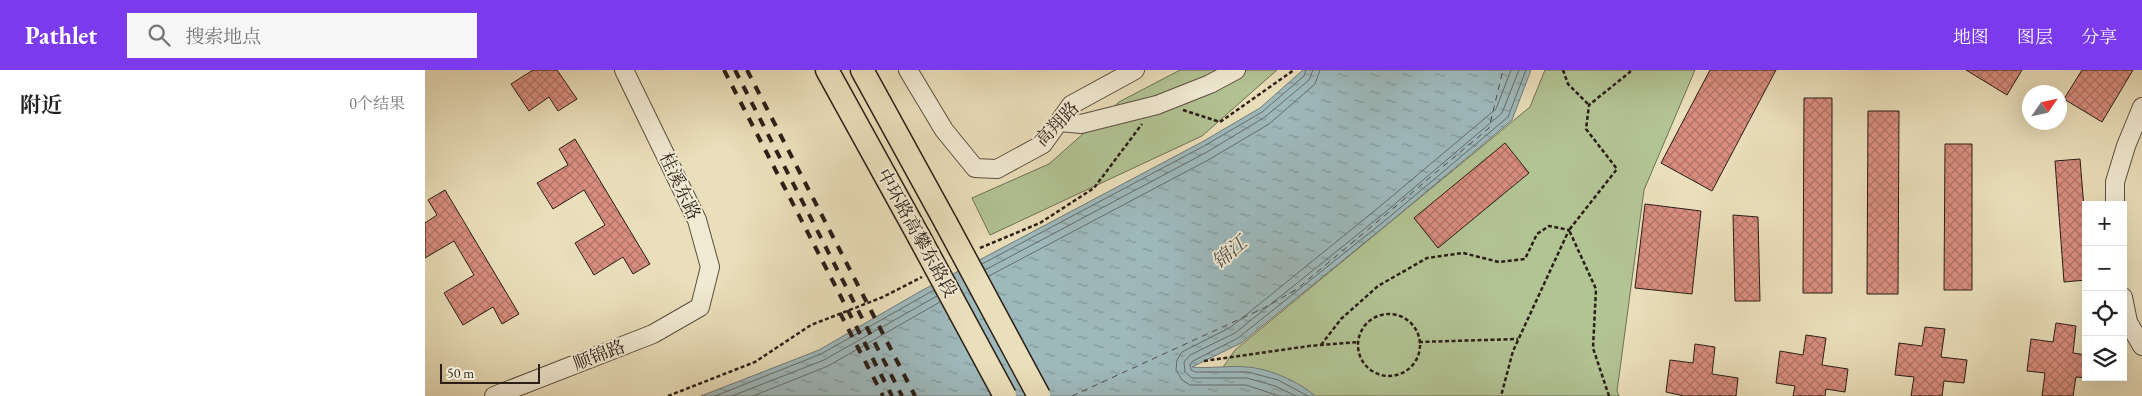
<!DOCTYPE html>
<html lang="zh">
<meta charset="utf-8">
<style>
body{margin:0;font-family:"EB Garamond","Noto Serif SC",serif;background:#f6f6f6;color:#222}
.controls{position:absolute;right:15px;bottom:15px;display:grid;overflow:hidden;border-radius:0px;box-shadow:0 5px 20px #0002}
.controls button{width:45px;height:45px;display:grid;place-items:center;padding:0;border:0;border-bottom:1px solid #e0e0e0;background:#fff;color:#222;font:25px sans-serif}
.compass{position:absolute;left:1597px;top:15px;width:45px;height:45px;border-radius:50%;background:#fff;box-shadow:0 5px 20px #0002;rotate:56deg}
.scale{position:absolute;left:15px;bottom:12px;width:100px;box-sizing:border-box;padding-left:5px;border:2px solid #2b1e17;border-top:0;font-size:14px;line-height:18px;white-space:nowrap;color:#2b1e17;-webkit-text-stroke:4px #f1ead3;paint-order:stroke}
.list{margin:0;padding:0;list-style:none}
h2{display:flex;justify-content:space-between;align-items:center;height:65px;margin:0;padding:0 20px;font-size:21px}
h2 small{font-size:16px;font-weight:400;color:#767676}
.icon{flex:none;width:28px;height:28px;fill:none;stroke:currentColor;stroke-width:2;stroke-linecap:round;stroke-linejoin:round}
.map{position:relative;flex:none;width:1717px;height:326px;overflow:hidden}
header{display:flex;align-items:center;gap:30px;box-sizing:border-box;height:70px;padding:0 25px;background:#7c3aed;color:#fff}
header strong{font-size:24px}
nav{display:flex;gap:28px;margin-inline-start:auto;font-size:18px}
.search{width:350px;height:45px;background:#f6f6f6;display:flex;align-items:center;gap:12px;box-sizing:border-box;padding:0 18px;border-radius:0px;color:#767676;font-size:19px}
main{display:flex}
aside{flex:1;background:#fff}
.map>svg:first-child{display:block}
</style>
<header>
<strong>Pathlet</strong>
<div class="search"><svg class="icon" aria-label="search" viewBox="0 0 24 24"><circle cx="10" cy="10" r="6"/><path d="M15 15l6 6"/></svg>搜索地点</div>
<nav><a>地图</a><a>图层</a><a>分享</a></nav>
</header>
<main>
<aside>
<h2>附近<small>0个结果</small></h2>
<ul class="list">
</ul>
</aside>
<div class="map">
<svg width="1717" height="326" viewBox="0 0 1717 326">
<defs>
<pattern id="water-ripples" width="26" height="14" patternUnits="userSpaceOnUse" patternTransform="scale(1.25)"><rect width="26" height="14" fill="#9eb9bc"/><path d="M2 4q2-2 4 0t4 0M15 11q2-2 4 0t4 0" fill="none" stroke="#819698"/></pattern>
<pattern id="building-cross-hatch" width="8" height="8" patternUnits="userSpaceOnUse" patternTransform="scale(1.25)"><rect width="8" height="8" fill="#d98e7f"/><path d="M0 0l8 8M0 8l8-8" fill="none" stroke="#b07367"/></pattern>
</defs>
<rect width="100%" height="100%" fill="#eadfbb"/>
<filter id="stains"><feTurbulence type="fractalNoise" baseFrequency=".004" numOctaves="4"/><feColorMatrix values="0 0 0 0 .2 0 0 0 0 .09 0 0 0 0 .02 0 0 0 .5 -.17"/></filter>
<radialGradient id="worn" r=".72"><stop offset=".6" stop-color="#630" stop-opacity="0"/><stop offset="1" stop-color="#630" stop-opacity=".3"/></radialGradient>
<g fill="#b2c394" stroke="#6e7056">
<polygon points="755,0 852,0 777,66 565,165 547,128 624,94 694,32"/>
<polygon points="1120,0 1270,0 1219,120 1192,321 1194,326 778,326 810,280 1105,37"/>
</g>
<path fill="url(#water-ripples)" stroke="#707b7a" d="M878,0H1106L1087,50L965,152L816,273L767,297C785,299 804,295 822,297C843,298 875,312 890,326H276L394,280L494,222L777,72L835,38Z"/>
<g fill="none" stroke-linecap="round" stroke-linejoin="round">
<g stroke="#646c6a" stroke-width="1">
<polyline points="557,194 779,76 837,42 879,6 881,0"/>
<polyline points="560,200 782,82 840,47 884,10 888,0"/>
<polyline points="564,206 785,89 844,54 890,14 895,0"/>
<polyline points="290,326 396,284 509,220"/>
<polyline points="307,326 399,290 512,226"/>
<polyline points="328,326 403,296 515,232"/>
<polyline points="854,326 821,315 765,315 757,310 751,300 752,290 757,282 806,257 953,138 1071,39 1086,0"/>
<polyline points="871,326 850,316 822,308 767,308 760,302 759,292 765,285 810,263 958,144 1077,43 1094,0"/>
<polyline points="883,326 853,310 823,302 770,302 766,300 765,294 768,291 813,268 962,149 1083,47 1101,0"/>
</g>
<polyline stroke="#4e4c49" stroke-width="1" stroke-dasharray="6 5" stroke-linecap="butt" points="647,326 839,238 872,219 1064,58 1078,0"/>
</g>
<g fill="url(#building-cross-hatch)" stroke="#2b1e17">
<polygon points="108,0 132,0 152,29 133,41 124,27 104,41 86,14"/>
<polygon points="1285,0 1351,0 1287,121 1236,93"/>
<polygon points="1541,0 1597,0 1582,25"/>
<polygon points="1657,0 1708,0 1677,52 1639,29"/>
<polygon points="1379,28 1407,28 1407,223 1378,223"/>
<polygon points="1443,41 1474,41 1473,224 1442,224"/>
<polygon points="150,69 225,194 208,204 198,187 169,205 150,173 180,155 159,120 128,139 112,113 143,95 134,79"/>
<polygon points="1080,73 1104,103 1013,178 989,148"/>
<polygon points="1520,74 1547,74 1547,220 1519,220"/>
<polygon points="1655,89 1661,162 1661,210 1639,212 1630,91"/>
<polygon points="20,120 94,244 77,254 68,237 38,255 19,223 49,205 29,171 0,188 0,153 12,145 3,130"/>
<polygon points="1220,134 1276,141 1267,224 1210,218"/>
<polygon points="1308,145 1333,147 1335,231 1310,231"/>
<polygon points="1631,253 1651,256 1648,283 1661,285 1661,308 1651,307 1648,326 1617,326 1620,303 1602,301 1606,269 1628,272"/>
<polygon points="1500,257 1520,259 1516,287 1542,290 1539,313 1519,311 1517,326 1486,326 1489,307 1470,305 1474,273 1497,276"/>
<polygon points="1381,265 1401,268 1397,295 1423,299 1420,322 1401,319 1400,326 1368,326 1370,316 1351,313 1355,281 1378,285"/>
<polygon points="1270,274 1290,277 1287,304 1313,308 1311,326 1259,326 1241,322 1245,290 1268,293"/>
</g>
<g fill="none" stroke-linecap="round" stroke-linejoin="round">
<defs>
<g id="minor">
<polyline points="483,0 519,60 550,98 572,99 618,74 646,35 710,0"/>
<polyline points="634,52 656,54 732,35 785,14 811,0"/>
<polyline points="1690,135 1690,112 1701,76 1717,37"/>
<polyline points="1698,227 1703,252 1717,276"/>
<polyline points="69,326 228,264 275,237 285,197 272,150 199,0"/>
</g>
<g id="major">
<polyline points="402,0 493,165"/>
<polyline points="437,0 521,153"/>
</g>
</defs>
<use href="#minor" stroke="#5b4e40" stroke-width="20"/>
<use href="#major" stroke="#2b1e17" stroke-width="25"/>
<g stroke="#2b1e17" stroke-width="2.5" stroke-dasharray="4 2.5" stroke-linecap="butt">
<polyline points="1138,0 1143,14 1164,35"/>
<polyline points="758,40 795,52 869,0"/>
<polyline points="555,178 615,153 669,118 717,54"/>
<circle cx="964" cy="275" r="31"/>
<polyline points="994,272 1093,269"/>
<polyline points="896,275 916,249 953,216 1002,188 1038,183 1074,192 1100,189 1112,164 1124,156 1144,160 1088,281 1076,326"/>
<polyline points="779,291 884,276 933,272"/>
<polyline points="243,326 330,292 386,255 458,227 497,207"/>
<polyline points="1184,326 1168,278 1171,219 1144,160 1192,99 1161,59 1164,35 1205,2 1205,0"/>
</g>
<use href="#minor" stroke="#f1ead3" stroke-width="18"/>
<use href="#major" stroke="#eadfbb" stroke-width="22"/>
<g stroke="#2b1e17" stroke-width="4" stroke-dasharray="9 9" stroke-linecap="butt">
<polyline points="299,0 467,326"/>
<polyline points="310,0 477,326"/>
<polyline points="322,0 490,326"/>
<polyline points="415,243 458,326"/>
</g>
<defs>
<g id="major-bridge">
<polyline points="521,153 614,326"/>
<polyline points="493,165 580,326"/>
</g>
</defs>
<use href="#major-bridge" stroke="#2b1e17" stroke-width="25" stroke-linecap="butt"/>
<use href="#major-bridge" stroke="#eadfbb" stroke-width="22"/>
</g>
<g text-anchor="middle" stroke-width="4" stroke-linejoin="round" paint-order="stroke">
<g font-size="18" fill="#2b1e17" stroke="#f1ead3">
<text transform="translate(632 54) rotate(-46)" y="6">高翔路</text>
<text transform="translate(255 116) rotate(65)" y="6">桂溪东路</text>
<text transform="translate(492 163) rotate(61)" y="6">中环路高攀东路段</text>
<text transform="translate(174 285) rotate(-21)" y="6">顺锦路</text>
</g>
<g font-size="19" font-style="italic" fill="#4e4c49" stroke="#f1ead3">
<text transform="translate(804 182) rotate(-40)" y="7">锦江</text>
</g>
</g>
<rect width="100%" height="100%" filter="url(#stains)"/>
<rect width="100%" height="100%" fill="url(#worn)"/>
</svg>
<div class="controls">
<button>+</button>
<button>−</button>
<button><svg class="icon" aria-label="locate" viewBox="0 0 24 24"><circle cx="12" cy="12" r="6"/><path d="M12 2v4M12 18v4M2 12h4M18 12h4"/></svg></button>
<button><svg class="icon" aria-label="layers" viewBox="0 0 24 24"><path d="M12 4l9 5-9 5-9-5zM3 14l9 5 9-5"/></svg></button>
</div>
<svg class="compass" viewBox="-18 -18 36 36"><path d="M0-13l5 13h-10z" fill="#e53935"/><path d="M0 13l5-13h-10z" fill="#767676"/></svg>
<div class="scale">50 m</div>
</div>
</main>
